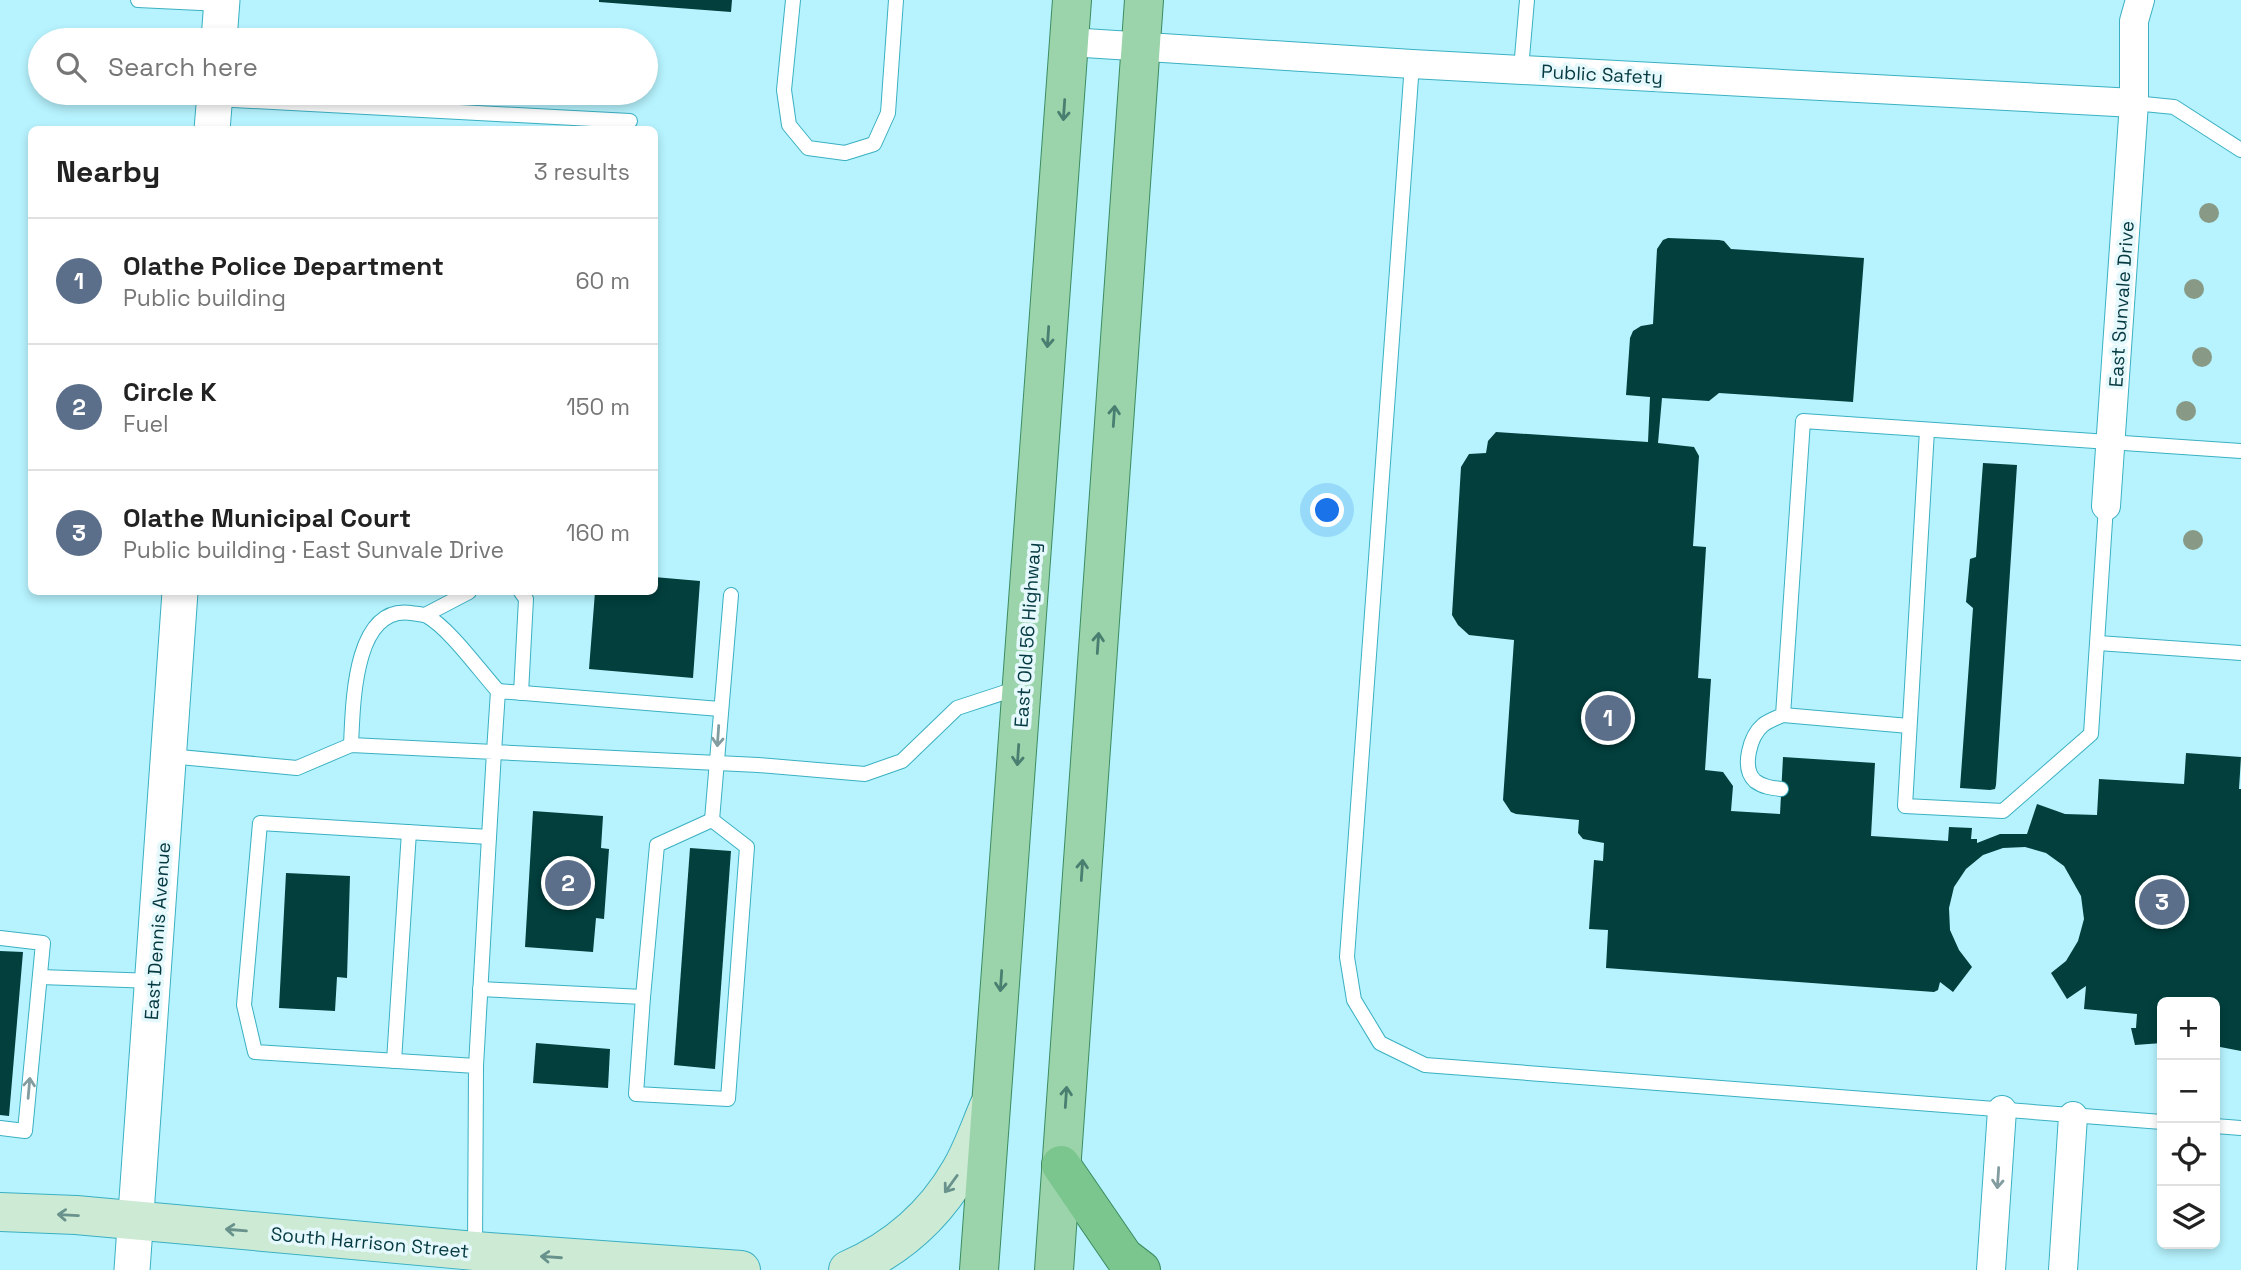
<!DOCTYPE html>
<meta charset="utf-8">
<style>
body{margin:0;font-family:"Space Grotesk",sans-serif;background:#f6f6f6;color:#222}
.controls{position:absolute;right:21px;bottom:21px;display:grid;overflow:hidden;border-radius:10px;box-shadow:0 4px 10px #0003}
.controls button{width:63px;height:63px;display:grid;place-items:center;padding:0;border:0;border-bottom:2px solid #e0e0e0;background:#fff;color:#222;font:35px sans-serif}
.you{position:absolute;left:1328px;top:511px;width:24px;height:24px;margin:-18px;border:5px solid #fff;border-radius:50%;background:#1a73e8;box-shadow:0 0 0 10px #1a73e833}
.badge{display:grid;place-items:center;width:46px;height:46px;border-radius:50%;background:#2563eb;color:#fff;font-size:23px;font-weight:700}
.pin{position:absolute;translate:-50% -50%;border:4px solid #fff;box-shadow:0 2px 7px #0006}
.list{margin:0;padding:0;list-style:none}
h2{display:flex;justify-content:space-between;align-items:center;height:91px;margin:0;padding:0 28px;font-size:30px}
h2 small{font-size:23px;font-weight:400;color:#767676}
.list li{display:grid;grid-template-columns:46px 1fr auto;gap:21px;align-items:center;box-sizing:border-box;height:126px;padding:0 28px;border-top:2px solid #e0e0e0}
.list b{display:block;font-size:26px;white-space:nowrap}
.list p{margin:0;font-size:23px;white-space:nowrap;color:#767676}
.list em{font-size:23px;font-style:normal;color:#767676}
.icon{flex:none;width:38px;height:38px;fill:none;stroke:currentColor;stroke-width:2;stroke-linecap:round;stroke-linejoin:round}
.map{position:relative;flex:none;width:2241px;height:1270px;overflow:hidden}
.search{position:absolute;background:#fff;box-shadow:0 4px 10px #0003;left:28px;top:28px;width:630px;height:77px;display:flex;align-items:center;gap:18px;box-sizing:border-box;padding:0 24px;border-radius:38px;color:#767676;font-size:26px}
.panel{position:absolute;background:#fff;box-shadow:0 4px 10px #0003;left:28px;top:126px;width:630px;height:469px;border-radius:10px}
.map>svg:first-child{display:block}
</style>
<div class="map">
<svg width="2241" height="1270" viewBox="0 0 2241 1270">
<rect width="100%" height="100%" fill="#b6f3fe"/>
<g fill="#023f3d">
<polygon points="599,0 732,0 731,12 599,2"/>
<polygon points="1668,238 1719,240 1724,241 1731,249 1864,258 1853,402 1719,393 1709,401 1662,398 1658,443 1694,447 1699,456 1693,546 1706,547 1698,678 1711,679 1705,770 1723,772 1733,786 1731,811 1780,814 1783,757 1875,763 1871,836 1948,841 1949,827 1972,828 1971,839 1977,839 1977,843 2000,834 2027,834 2037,804 2065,814 2097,815 2099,779 2184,784 2186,753 2241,757 2239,789 2241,789 2241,1051 2215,1046 2215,1002 2162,1002 2162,1043 2135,1045 2131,1028 2136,1028 2137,1014 2084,1009 2086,986 2067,999 2051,973 2066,961 2078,941 2084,919 2081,896 2064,866 2046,853 2025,847 2003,848 1983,855 1966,869 1954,887 1949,908 1950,930 1959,950 1972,967 1953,992 1940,982 1938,990 1934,992 1606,968 1608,930 1589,929 1594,860 1603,861 1604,843 1583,839 1578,833 1579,820 1516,814 1511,812 1503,800 1514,640 1469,635 1458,625 1452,615 1461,467 1469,454 1486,453 1488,441 1496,432 1648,442 1650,397 1626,395 1630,338 1633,331 1641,326 1653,324 1657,249 1663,240"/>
<polygon points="1983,463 2017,465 1996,785 1995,789 1990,790 1960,788 1973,608 1966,602 1970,559 1976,557"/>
<polygon points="654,577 700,581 693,678 589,669 595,592 654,592"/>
<polygon points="533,811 603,816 601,848 609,849 604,919 596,918 593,952 525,947"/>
<polygon points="690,848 731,851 715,1069 674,1065"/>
<polygon points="286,873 350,876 347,978 337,977 335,1011 279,1008"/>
<polygon points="0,951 23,952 9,1116 0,1115"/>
<polygon points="536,1043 610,1049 608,1088 533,1083"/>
</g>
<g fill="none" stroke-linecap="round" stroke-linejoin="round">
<defs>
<g id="service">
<polyline points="138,0 221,4"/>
<polyline points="793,0 784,90 789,125 808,148 845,153 874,144 888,113 896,0"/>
<polyline points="1412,64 1347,957 1354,1000 1380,1043 1425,1065 2162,1122"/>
<polyline points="1521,69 1527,0"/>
<polyline points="215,99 630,121"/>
<polyline points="2134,103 2174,107 2241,150"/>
<polyline points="1927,430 1905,806 2003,811 2091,734 2106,506"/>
<polyline points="425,615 469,592"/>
<polyline points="2098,643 2241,653"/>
<polyline points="521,693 526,599 521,592"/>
<polyline points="720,709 498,691 494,752 758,765 865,774 902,761 957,708 1018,688"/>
<polyline points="1783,715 1909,726"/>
<path d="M351,745C353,706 353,605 411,613C416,614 422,614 427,616C450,629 479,670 498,691"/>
<polyline points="169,756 297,768 351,745 494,752 489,837 260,823 244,1005 255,1052 476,1066 475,1250"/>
<path d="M1781,789C1772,788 1763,787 1755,781C1741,768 1750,736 1763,725C1768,721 1776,718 1783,715L1803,421L2241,451"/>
<polyline points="712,820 731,595"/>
<polyline points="0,938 43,943 25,1131 0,1128"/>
<polyline points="40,977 154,981"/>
<polyline points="480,989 643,997 636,1094 728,1099 747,847 712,820"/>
<polyline points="643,997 657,845 712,820"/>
<polyline points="394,1061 409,832"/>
<polyline points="476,1066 489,837"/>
<polyline points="2215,1126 2241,1128"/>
</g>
<g id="minor">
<polyline points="1069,42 1412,64 2134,103"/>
<polyline points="2106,506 2134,103 2134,21 2140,0"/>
<polyline points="1991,1270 2002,1110"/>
<polyline points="2063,1270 2073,1116"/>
</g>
<g id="tertiary">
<polyline points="219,40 222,0"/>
<polyline points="212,130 215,93"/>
<polyline points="132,1270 180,592"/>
</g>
<g id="secondary">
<polyline points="0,1212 76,1215 475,1251 741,1270"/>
<path d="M848,1270C896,1249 934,1216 960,1171C972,1151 980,1127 989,1106"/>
</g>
<g id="primary">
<polyline points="979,1270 1072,0"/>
<polyline points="1054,1270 1144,0"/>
</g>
<polyline id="trunk" points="1061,1165 1124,1257 1141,1270"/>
</defs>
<use href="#service" stroke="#3ab0c2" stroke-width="16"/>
<use href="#minor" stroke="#3ab0c2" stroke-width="30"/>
<use href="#tertiary" stroke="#3ab0c2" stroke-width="37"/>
<use href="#secondary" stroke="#3ab0c2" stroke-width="40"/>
<use href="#primary" stroke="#3b8c61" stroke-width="40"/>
<use href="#trunk" stroke="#3b8c61" stroke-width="40"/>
<use href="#service" stroke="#fff" stroke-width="14"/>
<use href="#minor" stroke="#fff" stroke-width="28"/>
<use href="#tertiary" stroke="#fff" stroke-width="35"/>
<use href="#secondary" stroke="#cdead5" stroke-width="38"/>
<use href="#primary" stroke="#9bd4aa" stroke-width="38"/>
<use href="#trunk" stroke="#7ac68e" stroke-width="38"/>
</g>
<g fill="#889a86">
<circle cx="2209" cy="213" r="10"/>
<circle cx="2194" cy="289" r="10"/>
<circle cx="2202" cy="357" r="10"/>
<circle cx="2186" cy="411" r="10"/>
<circle cx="2193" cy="540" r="10"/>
</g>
<defs><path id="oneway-shaft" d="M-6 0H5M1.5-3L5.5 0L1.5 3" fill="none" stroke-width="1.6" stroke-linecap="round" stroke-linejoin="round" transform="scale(1.75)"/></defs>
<g stroke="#487f70">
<use href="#oneway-shaft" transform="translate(1064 110) rotate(94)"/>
<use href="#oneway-shaft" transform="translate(1048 337) rotate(94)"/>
<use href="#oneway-shaft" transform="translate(1114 416) rotate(-86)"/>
<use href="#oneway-shaft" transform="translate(1098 643) rotate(-86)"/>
<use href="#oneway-shaft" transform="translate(1018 755) rotate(94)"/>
<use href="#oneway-shaft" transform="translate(1082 870) rotate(-86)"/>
<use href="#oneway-shaft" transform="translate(1001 981) rotate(94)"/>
<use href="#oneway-shaft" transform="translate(1066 1097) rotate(-86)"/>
</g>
<g stroke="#829ca0">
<use href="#oneway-shaft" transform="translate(718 736) rotate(94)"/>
<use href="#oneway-shaft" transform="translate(29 1088) rotate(-85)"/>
<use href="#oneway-shaft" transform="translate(1998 1178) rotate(94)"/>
</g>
<g stroke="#68928b">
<use href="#oneway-shaft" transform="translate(951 1184) rotate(126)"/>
<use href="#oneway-shaft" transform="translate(68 1215) rotate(-177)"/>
<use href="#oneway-shaft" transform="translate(236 1230) rotate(-175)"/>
<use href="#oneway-shaft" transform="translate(551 1257) rotate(-176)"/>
</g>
<g text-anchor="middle" stroke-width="7" stroke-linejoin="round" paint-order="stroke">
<g font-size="19" fill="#043941" stroke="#e5f8fc">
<text transform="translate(1602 74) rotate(3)" y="7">Public Safety</text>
<text transform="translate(2121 304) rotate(-86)" y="7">East Sunvale Drive</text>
<text transform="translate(1027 635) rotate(-86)" y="7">East Old 56 Highway</text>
<text transform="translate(157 931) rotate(-86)" y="7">East Dennis Avenue</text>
<text transform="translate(370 1242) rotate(5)" y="7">South Harrison Street</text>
</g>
</g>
</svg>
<div class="controls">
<button>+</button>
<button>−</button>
<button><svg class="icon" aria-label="locate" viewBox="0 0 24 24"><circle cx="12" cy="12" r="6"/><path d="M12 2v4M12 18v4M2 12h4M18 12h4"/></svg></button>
<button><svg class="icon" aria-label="layers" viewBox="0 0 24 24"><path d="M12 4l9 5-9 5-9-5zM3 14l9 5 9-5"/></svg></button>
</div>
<div class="you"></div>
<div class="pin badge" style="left:1608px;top:718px;background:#5c6f8a">1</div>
<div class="pin badge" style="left:568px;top:883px;background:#5c6f8a">2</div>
<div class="pin badge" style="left:2162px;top:902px;background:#5c6f8a">3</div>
<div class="search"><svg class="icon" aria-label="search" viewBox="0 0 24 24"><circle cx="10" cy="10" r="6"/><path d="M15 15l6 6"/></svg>Search here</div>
<section class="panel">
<h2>Nearby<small>3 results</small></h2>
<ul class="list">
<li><span class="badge" style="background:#5c6f8a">1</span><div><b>Olathe Police Department</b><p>Public building</p></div><em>60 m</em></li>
<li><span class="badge" style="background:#5c6f8a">2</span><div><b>Circle K</b><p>Fuel</p></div><em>150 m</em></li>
<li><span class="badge" style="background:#5c6f8a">3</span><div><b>Olathe Municipal Court</b><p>Public building · East Sunvale Drive</p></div><em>160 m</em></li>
</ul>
</section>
</div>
